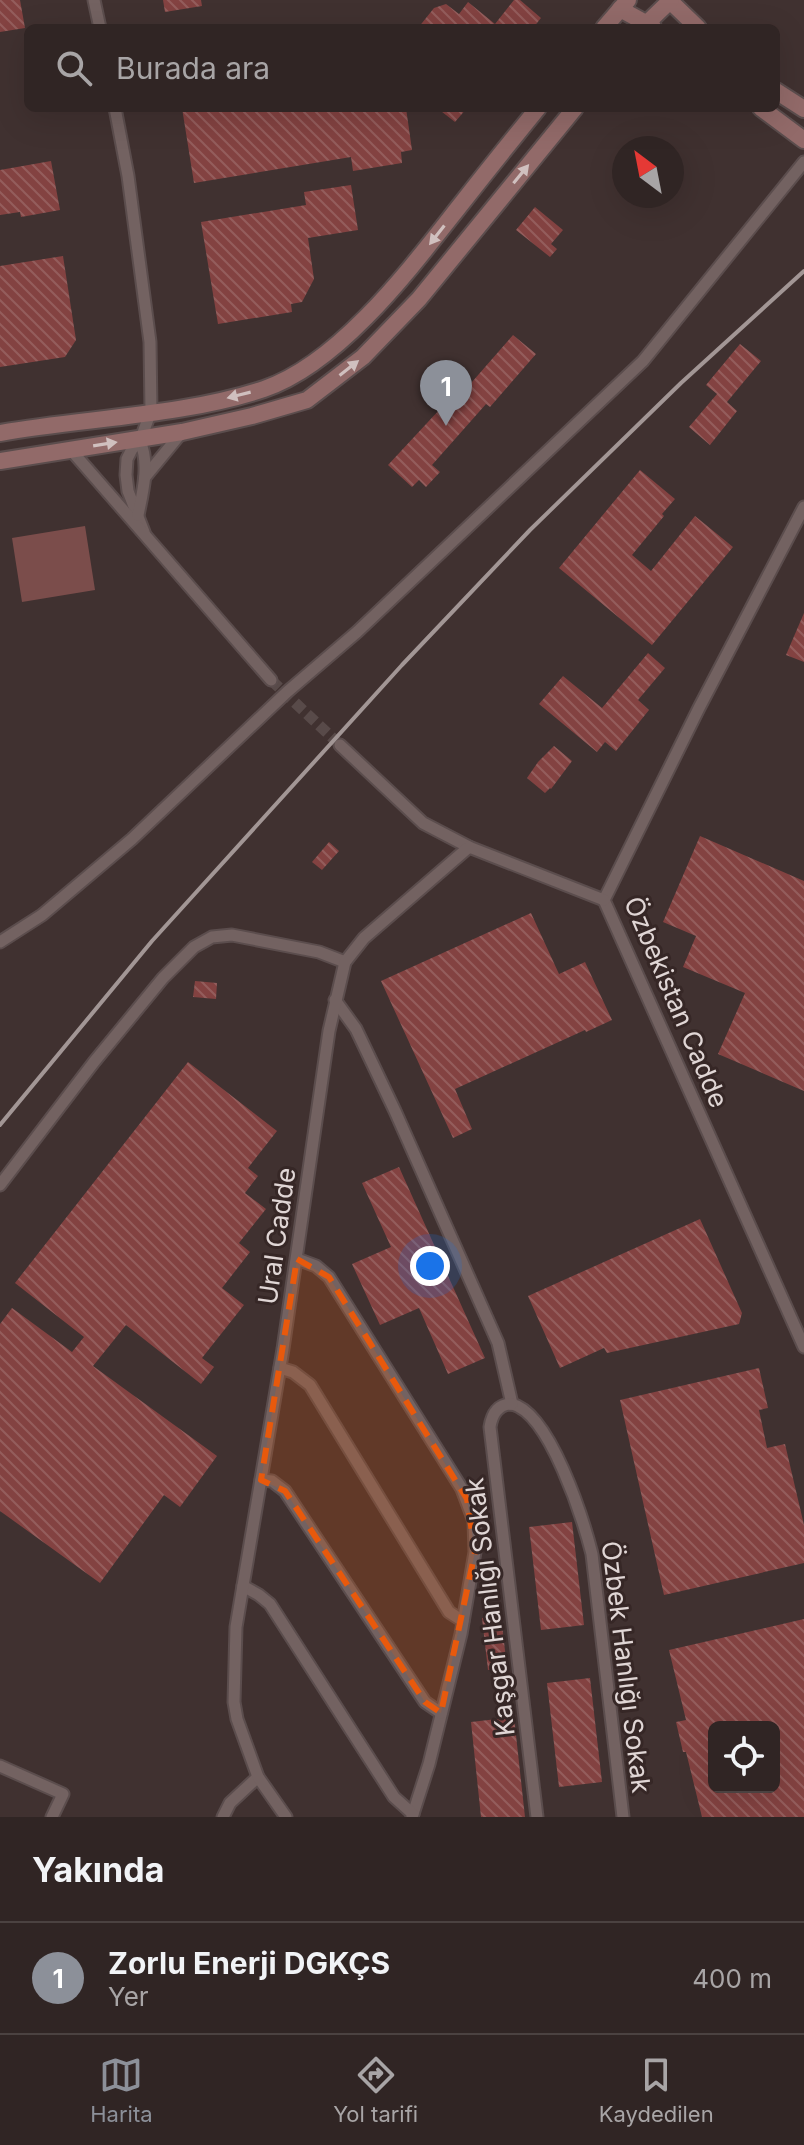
<!DOCTYPE html>
<html lang="tr">
<meta charset="utf-8">
<style>
body{margin:0;font-family:Inter,sans-serif;background:#3c3131;color:#f1f3f6}
.controls{position:absolute;right:24px;bottom:24px;display:grid;overflow:hidden;border-radius:12px;box-shadow:0 8px 32px #0002}
.controls button{width:72px;height:72px;display:grid;place-items:center;padding:0;border:0;border-bottom:2px solid #4b4241;background:#302524;color:#f1f3f6;font:40px sans-serif}
.compass{position:absolute;left:612px;top:136px;width:72px;height:72px;border-radius:50%;background:#302524;box-shadow:0 8px 32px #0002;rotate:328deg}
.you{position:absolute;left:430px;top:1266px;width:28px;height:28px;margin:-20px;border:6px solid #fff;border-radius:50%;background:#1a73e8;box-shadow:0 0 0 12px #1a73e833}
.badge{display:grid;place-items:center;width:52px;height:52px;border-radius:50%;background:#8c9099;color:#fff;font-size:26px;font-weight:700}
.pin{position:absolute;translate:-50% -66px;filter:drop-shadow(0 2px 4px #0008)}
.pin::after{content:'';position:absolute;top:42px;width:28px;height:24px;background:inherit;clip-path:polygon(0 0,100% 0,50% 100%)}
.list{margin:0;padding:0;list-style:none}
h2{display:flex;justify-content:space-between;align-items:center;height:104px;margin:0;padding:0 32px;font-size:34px}
h2 small{font-size:26px;font-weight:400;color:#a8a5a6}
.list li{display:grid;grid-template-columns:52px 1fr auto;gap:24px;align-items:center;box-sizing:border-box;height:112px;padding:0 32px;border-top:2px solid #4b4241}
.list b{display:block;font-size:30px;white-space:nowrap}
.list p{margin:0;font-size:26px;white-space:nowrap;color:#a8a5a6}
.list em{font-size:26px;font-style:normal;color:#a8a5a6}
.icon{flex:none;width:44px;height:44px;fill:none;stroke:currentColor;stroke-width:2;stroke-linecap:round;stroke-linejoin:round}
.map{position:relative;flex:none;width:804px;height:1817px;overflow:hidden}
.search{position:absolute;background:#302524;box-shadow:0 8px 32px #0002;left:24px;right:24px;top:24px;height:88px;display:flex;align-items:center;gap:20px;box-sizing:border-box;padding:0 28px;border-radius:12px;color:#a8a5a6;font-size:30px}
.sheet{height:216px;background:#302524}
nav{display:flex;justify-content:space-around;align-items:center;box-sizing:border-box;height:112px;border-top:2px solid #4b4241;background:#302524;font-size:22px;color:#a8a5a6}
nav a{display:grid;justify-items:center;gap:4px}
nav .on{color:#8c9099}
.map>svg:first-child{display:block}
</style>
<div class="map">
<svg width="804" height="1817" viewBox="0 0 804 1817">
<defs>
<pattern id="building-back-hatch" width="6" height="6" patternUnits="userSpaceOnUse" patternTransform="scale(2)"><rect width="6" height="6" fill="#834241"/><path d="M-1 5l2 2M0 0l6 6M5-1l2 2" fill="none" stroke="#945d5c"/></pattern>
</defs>
<rect width="100%" height="100%" fill="#403130"/>
<polygon fill="#7b4d4b" points="85,526 95,590 22,602 12,538"/>
<g fill="url(#building-back-hatch)" fill-rule="evenodd">
<polygon points="0,0 20,0 25,28 0,32"/>
<polygon points="163,0 201,0 202,6 165,12"/>
<polygon points="514,0 520,0 541,18 533,28 418,28 434,8 446,4 459,14 468,2 495,24"/>
<polygon points="182,108 406,108 412,150 401,152 402,163 353,171 351,157 194,183"/>
<polygon points="437,108 467,108 455,122"/>
<polygon points="51,161 60,210 21,217 20,212 0,215 0,170"/>
<polygon points="351,185 358,230 308,238 314,279 302,302 291,304 292,312 218,324 201,222 306,205 304,192"/>
<polygon points="535,207 563,230 551,244 557,249 550,257 516,230"/>
<polygon points="63,256 76,340 65,357 0,367 0,266"/>
<polygon points="513,335 536,354 490,407 486,404 432,465 440,472 426,487 419,480 412,487 388,465 454,394 458,398"/>
<polygon points="740,344 761,361 727,402 737,411 710,445 689,427 717,394 706,385"/>
<polygon points="640,470 675,499 662,514 664,516 632,555 651,571 695,516 733,547 652,645 559,568"/>
<polygon points="804,613 804,662 786,655"/>
<polygon points="648,653 665,668 638,700 649,710 616,751 605,742 597,752 539,704 563,676 602,708"/>
<polygon points="554,746 572,761 551,789 550,788 545,793 527,778 538,762"/>
<polygon points="700,836 804,881 804,1091 718,1054 745,993 683,967 696,936 663,922"/>
<polygon points="329,842 339,851 322,870 312,862"/>
<polygon points="531,913 559,974 585,962 612,1020 586,1032 585,1030 455,1089 472,1129 453,1138 381,981"/>
<polygon points="195,981 217,983 216,999 193,997"/>
<polygon points="188,1062 277,1131 248,1168 258,1176 245,1193 266,1209 239,1243 250,1252 222,1288 244,1305 202,1358 214,1367 201,1384 126,1325 93,1366 217,1456 180,1507 164,1495 100,1583 0,1511 0,1324 12,1308 72,1352 84,1337 15,1283"/>
<polygon points="399,1167 485,1358 448,1374 419,1308 380,1325 352,1264 391,1247 362,1183"/>
<polygon points="700,1219 742,1313 739,1324 607,1353 604,1348 560,1368 528,1296"/>
<polygon points="759,1368 768,1408 759,1410 767,1448 785,1444 804,1525 804,1563 664,1595 620,1400"/>
<polygon points="572,1522 584,1625 541,1630 529,1527"/>
<polygon points="501,1616 507,1668 488,1670 482,1618"/>
<path d="M804,1619V1817H702L686,1752H683L676,1722L686,1720L669,1650ZM714,1727H774V1787H714Z"/>
<polygon points="590,1678 602,1782 559,1787 547,1683"/>
<polygon points="514,1717 525,1817 481,1817 471,1722"/>
</g>
<g fill="none" stroke-linecap="round" stroke-linejoin="round">
<polyline stroke="#584a49" stroke-width="11" stroke-dasharray="11 5.5" stroke-linecap="butt" points="271,680 340,745"/>
<defs>
<g id="street">
<polyline points="94,0 100,28"/>
<polyline points="115,108 128,176 150,342 151,411 140,441 132,449 127,459 126,475 128,491 144,532"/>
<polyline points="71,450 271,680"/>
<polyline points="145,477 182,432"/>
<polyline points="804,507 699,708 604,900 804,1347"/>
<path d="M138,515C143,491 150,464 140,441"/>
<polyline points="340,745 423,823 469,847"/>
<polyline points="0,942 42,915 132,839 287,692 357,632 643,361 804,162"/>
<polyline points="335,1000 356,1029 395,1111 498,1343 512,1404"/>
<polyline points="0,1185 94,1062 163,978 194,947 212,937 232,935 319,952 345,962"/>
<polyline points="297,1259 316,1266 329,1277 462,1489 474,1521 475,1552 461,1634 429,1764 412,1817"/>
<polyline points="280,1368 293,1372 310,1385 449,1612 463,1621"/>
<path d="M512,1404C550,1413 583,1519 592,1554L623,1817"/>
<path d="M512,1404C498,1404 492,1414 490,1427L537,1817"/>
<polyline points="261,1480 272,1481 285,1491 425,1702 441,1713"/>
<polyline points="243,1586 259,1595 270,1604 394,1797 413,1814"/>
<polyline points="0,1766 63,1794 52,1817"/>
<polyline points="223,1817 230,1803 258,1777"/>
<polyline points="286,1817 258,1777 237,1719 234,1702 236,1627 283,1349 329,1031 345,962 364,938 469,847 604,900"/>
</g>
<g id="secondary">
<polyline points="669,0 698,28"/>
<polyline points="620,9 653,27"/>
<polyline points="604,28 628,0"/>
<polyline points="642,28 671,0"/>
<polyline points="776,91 804,109"/>
<polyline points="761,108 804,140"/>
<path d="M0,433C85,418 183,416 264,389C341,363 413,265 462,203C487,171 512,140 538,108"/>
<polyline points="0,461 182,432 252,416 307,400 363,357 419,299 575,108"/>
</g>
</defs>
<use href="#street" stroke="#5b4d4d" stroke-width="15"/>
<use href="#secondary" stroke="#5b4d4d" stroke-width="20"/>
<use href="#street" stroke="#736261" stroke-width="11"/>
<use href="#secondary" stroke="#926a69" stroke-width="16"/>
<polyline stroke="#a29695" stroke-width="4" points="0,1125 152,941 402,665 530,530 681,383 804,271"/>
</g>
<defs><path id="oneway-solid" d="M-6-.8H1V-3.2L6.5 0L1 3.2V.8H-6Z" transform="scale(2)"/></defs>
<g fill="#d0c0bf">
<use href="#oneway-solid" transform="translate(521 174) rotate(-51)"/>
<use href="#oneway-solid" transform="translate(437 235) rotate(128)"/>
<use href="#oneway-solid" transform="translate(349 368) rotate(-38)"/>
<use href="#oneway-solid" transform="translate(239 395) rotate(166)"/>
<use href="#oneway-solid" transform="translate(105 444) rotate(-9)"/>
</g>
<path fill="#e8590c" fill-opacity="0.2" stroke="#e8590c" stroke-width="6" stroke-dasharray="16 10" stroke-linejoin="round" d="M297,1259L329,1277L467,1499L475,1552L441,1713L425,1702L285,1491L261,1480Z"/>
<g text-anchor="middle" stroke-width="6" stroke-linejoin="round" paint-order="stroke">
<g font-size="26" fill="#e0d6d5" stroke="#362726">
<text transform="translate(676 1002) rotate(67)" y="9">Özbekistan Cadde</text>
<text transform="translate(277 1236) rotate(-82)" y="9">Ural Cadde</text>
<text transform="translate(490 1607) rotate(-97)" y="9">Kaşgar Hanlığı Sokak</text>
<text transform="translate(626 1667) rotate(83)" y="9">Özbek Hanlığı Sokak</text>
</g>
</g>
</svg>
<div class="controls">
<button><svg class="icon" aria-label="locate" viewBox="0 0 24 24"><circle cx="12" cy="12" r="6"/><path d="M12 2v4M12 18v4M2 12h4M18 12h4"/></svg></button>
</div>
<svg class="compass" viewBox="-18 -18 36 36"><path d="M0-13l5 13h-10z" fill="#e53935"/><path d="M0 13l5-13h-10z" fill="#a8a5a6"/></svg>
<div class="you"></div>
<div class="pin badge" style="left:446px;top:426px">1</div>
<div class="search"><svg class="icon" aria-label="search" viewBox="0 0 24 24"><circle cx="10" cy="10" r="6"/><path d="M15 15l6 6"/></svg>Burada ara</div>
</div>
<section class="sheet">
<h2>Yakında<small></small></h2>
<ul class="list">
<li><span class="badge">1</span><div><b>Zorlu Enerji DGKÇS</b><p>Yer</p></div><em>400 m</em></li>
</ul>
</section>
<nav>
<a class="on"><svg class="icon" aria-label="map" viewBox="0 0 24 24"><path d="M3 6l6-2 6 2 6-2v14l-6 2-6-2-6 2zM9 4v14M15 6v14"/></svg>Harita</a>
<a><svg class="icon" aria-label="directions" viewBox="0 0 24 24"><path d="M12 3l9 9-9 9-9-9zM9 14v-3h6M13 9l2 2-2 2"/></svg>Yol tarifi</a>
<a><svg class="icon" aria-label="saved" viewBox="0 0 24 24"><path d="M7 4h10v16l-5-4-5 4z"/></svg>Kaydedilen</a>
</nav>
